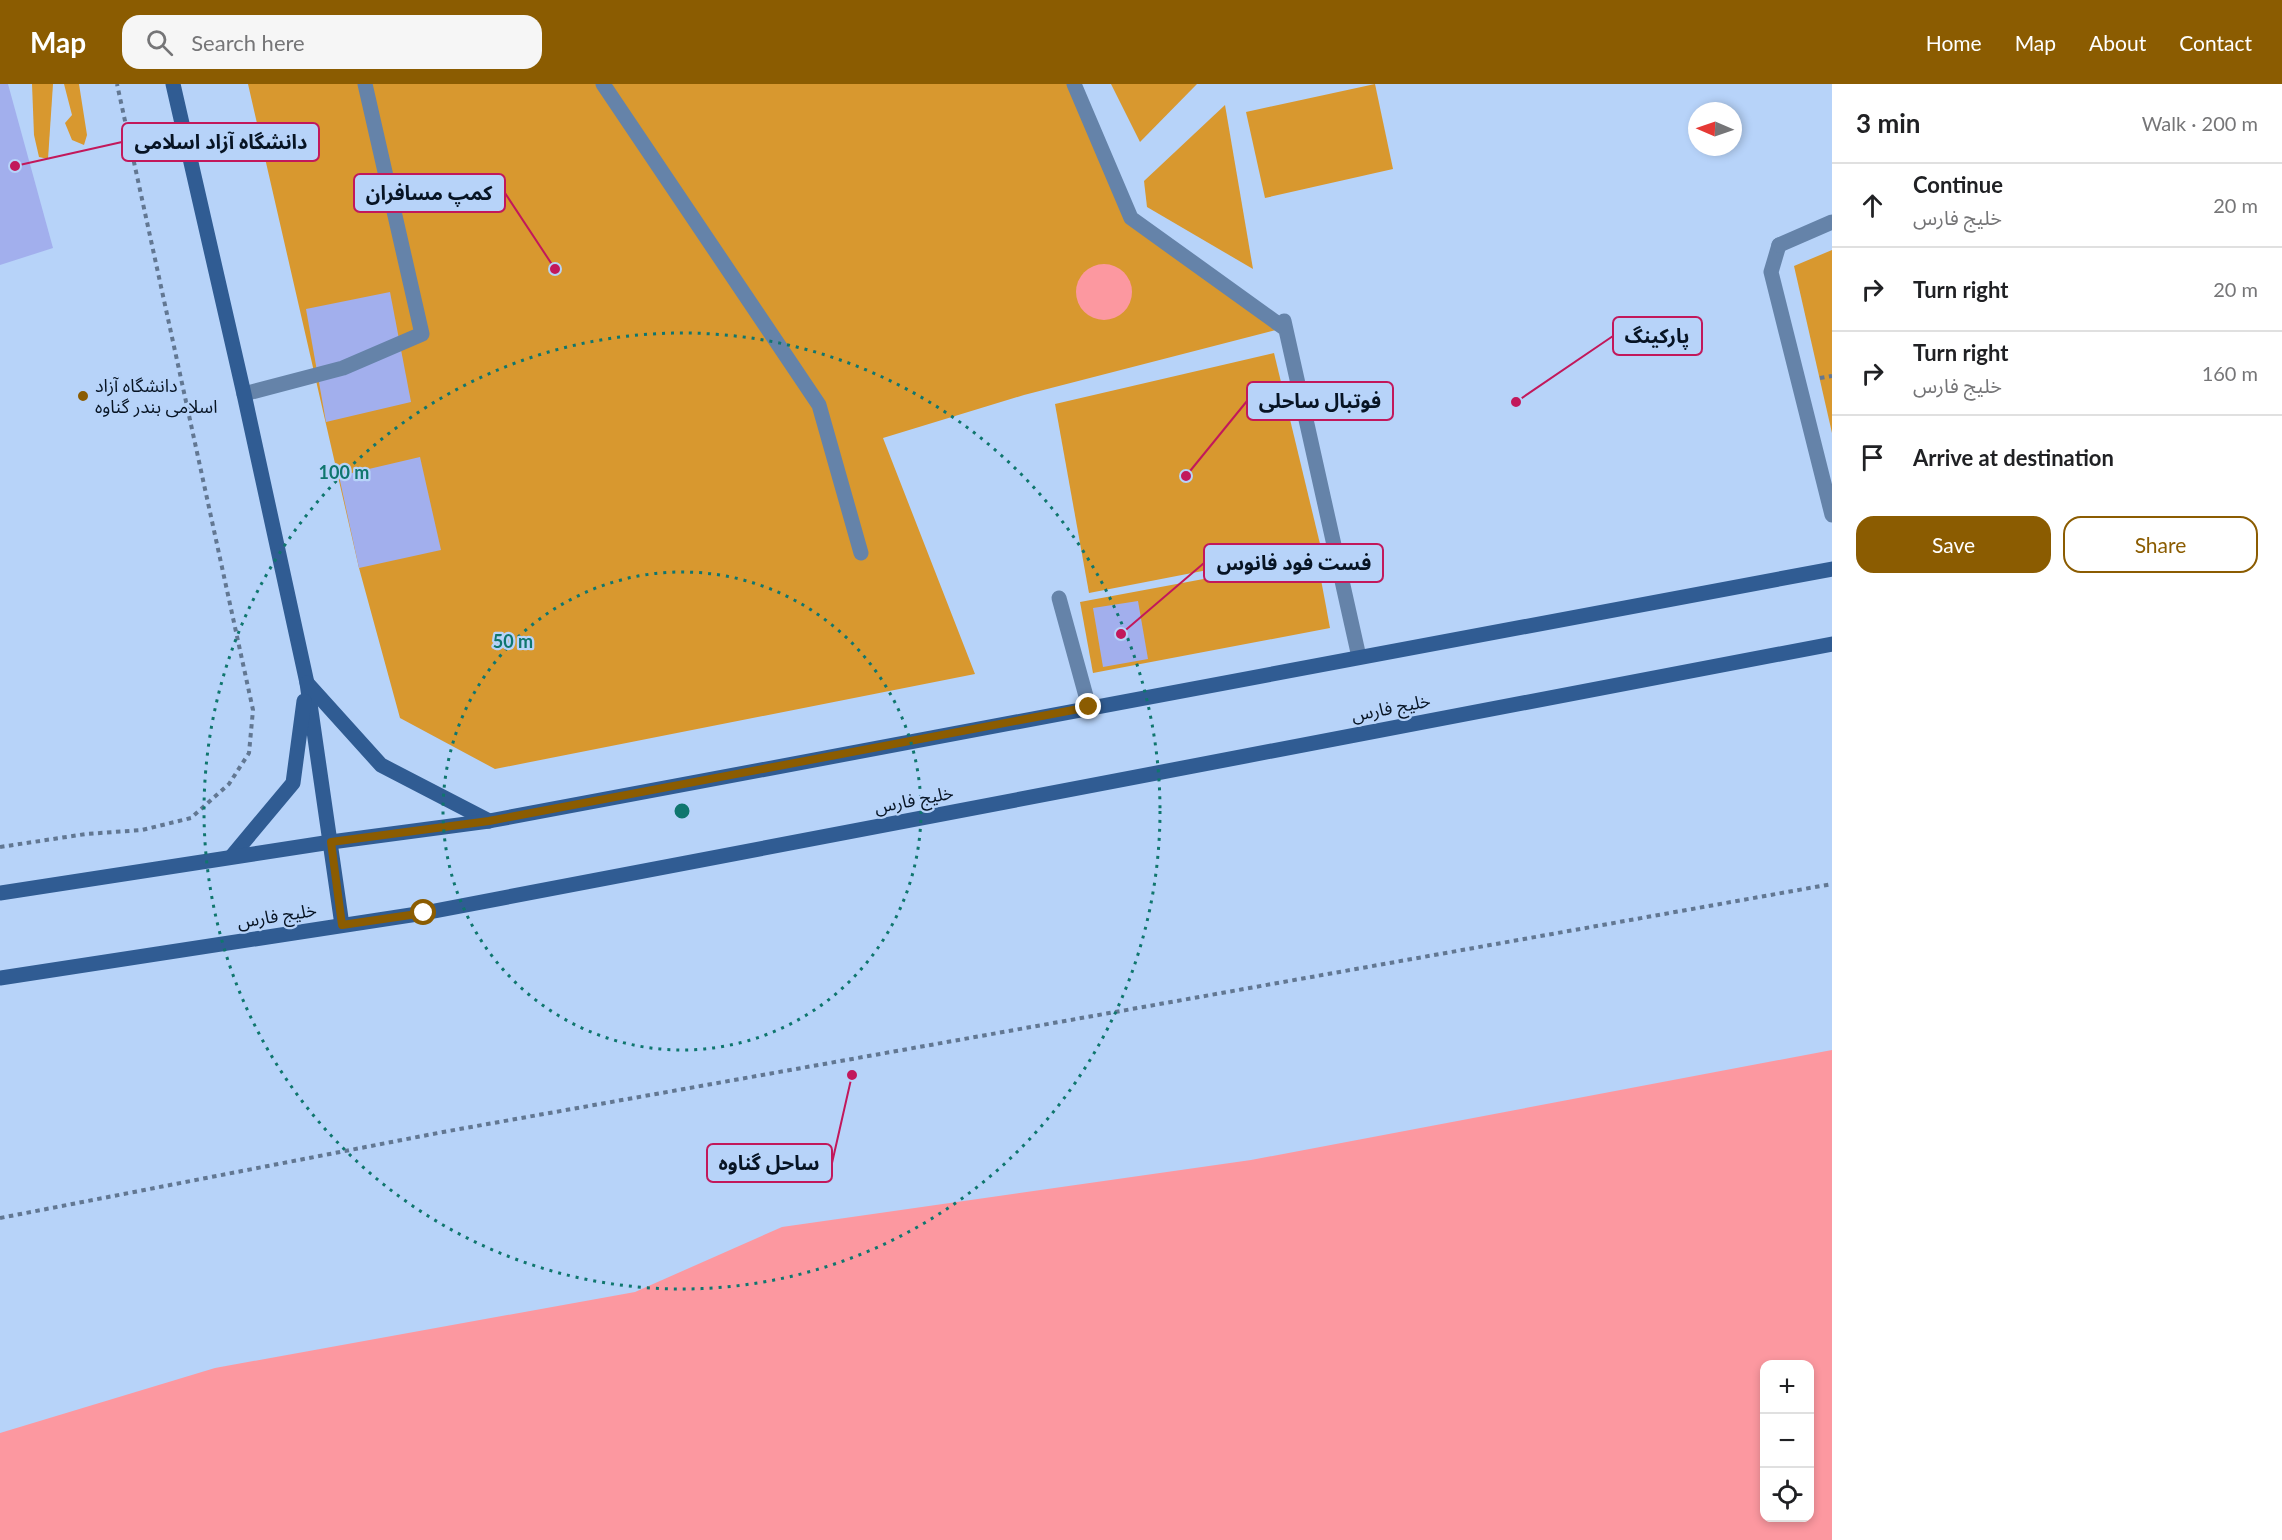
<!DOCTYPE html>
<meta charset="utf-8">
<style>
body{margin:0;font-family:Lato,"Noto Sans Arabic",sans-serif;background:#f6f6f6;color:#202124}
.controls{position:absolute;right:18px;bottom:18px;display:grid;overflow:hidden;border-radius:12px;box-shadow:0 3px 9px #0003}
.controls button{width:54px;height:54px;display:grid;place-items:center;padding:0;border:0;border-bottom:2px solid #e0e0e0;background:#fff;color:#202124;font:30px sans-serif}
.compass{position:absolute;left:1688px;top:18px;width:54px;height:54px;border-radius:50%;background:#fff;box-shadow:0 3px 9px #0003;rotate:272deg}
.stop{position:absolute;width:18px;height:18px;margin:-14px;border:4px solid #8b5c01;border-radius:50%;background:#fff}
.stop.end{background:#8b5c01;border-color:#fff;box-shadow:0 2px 6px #0008}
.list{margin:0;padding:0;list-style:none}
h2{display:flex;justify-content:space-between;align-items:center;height:78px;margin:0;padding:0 24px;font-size:26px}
h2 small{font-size:20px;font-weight:400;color:#757577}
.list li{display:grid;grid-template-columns:39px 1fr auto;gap:18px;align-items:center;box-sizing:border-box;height:84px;padding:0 24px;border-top:2px solid #e0e0e0}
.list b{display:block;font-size:22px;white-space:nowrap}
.list p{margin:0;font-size:20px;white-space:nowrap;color:#757577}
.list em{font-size:20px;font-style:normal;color:#757577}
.actions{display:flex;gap:12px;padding:18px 24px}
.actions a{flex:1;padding:14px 0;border:2px solid #8b5c01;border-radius:18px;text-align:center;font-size:21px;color:#8b5c01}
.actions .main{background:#8b5c01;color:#fff}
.icon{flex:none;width:33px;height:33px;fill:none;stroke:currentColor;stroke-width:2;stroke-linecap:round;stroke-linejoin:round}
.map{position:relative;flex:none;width:1832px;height:1456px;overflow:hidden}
header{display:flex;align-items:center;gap:36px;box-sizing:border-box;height:84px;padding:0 30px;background:#8b5c01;color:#fff}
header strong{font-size:28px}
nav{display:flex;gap:33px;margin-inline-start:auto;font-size:21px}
.search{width:420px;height:54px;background:#f6f6f6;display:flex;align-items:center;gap:15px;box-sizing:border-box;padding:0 21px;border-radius:18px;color:#757577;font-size:22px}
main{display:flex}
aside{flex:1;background:#fff}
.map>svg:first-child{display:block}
</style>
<header>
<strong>Map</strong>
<div class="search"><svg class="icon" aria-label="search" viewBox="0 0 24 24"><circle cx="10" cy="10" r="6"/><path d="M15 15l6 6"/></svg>Search here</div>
<nav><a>Home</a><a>Map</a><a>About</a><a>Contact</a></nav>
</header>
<main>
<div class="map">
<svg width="1832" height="1456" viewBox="0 0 1832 1456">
<rect width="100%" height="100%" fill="#b7d3f9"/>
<g fill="#d8982f">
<polygon points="32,0 53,0 48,75 39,73 34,51"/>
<polygon points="64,0 79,0 87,51 84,61 72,56 65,39 72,31"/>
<polygon points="248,0 1067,0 1132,134 1284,244 1024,311 883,354 975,590 495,685 400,634 359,484"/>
<polygon points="1111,0 1197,0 1140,58"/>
<polygon points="1375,0 1393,85 1265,114 1246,28"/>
<polygon points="1225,21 1253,185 1147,123 1144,97"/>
<polygon points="1832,166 1832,349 1794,182"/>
<polygon points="1274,269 1321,464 1089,509 1055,320"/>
<polygon points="1317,474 1330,544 1093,589 1080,518"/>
</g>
<g fill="#fc98a0" fill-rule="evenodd">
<circle cx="1104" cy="208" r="28"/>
<path d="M1832,966V1456H0V1349L215,1284L635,1208L782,1143L1251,1076ZM1764,1280H1810V1434H1764Z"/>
</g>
<g fill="#a2afed">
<polygon points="0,0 8,0 53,164 0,181"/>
<polygon points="390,208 411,318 326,338 306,225"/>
<polygon points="420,373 441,466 359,484 339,392"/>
<polygon points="1138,517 1148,575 1103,583 1093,524"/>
</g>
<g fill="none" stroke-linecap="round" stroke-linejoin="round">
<g stroke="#627792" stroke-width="4" stroke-dasharray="4.5 4.5" stroke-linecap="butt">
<polyline points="1820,294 1832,292"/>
<polyline points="0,763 86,750 142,746 191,734 229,700 249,669 253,626 117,0"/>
<polyline points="0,1134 443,1048 1832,800"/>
</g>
<g stroke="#6583a9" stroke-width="15">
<polyline points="603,0 819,321 861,469"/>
<polyline points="1074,0 1131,134 1284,244 1284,237 1359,573"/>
<polyline points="1779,161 1771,188 1832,431"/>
<polyline points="244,310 343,284 422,250 365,0"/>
<polyline points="1059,514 1089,623"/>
</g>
<polyline stroke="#6583a9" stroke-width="15" points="1779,161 1832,138"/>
<g stroke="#305c93" stroke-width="15">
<polyline points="173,0 244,310 307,599 342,841"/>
<polyline points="307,599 381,681 489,737"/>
<polyline points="232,772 293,699 304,617"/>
<polyline points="0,809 331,758 489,737 1832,485"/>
<polyline points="0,894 424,829 1832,560"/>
</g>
</g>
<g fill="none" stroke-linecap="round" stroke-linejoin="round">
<polyline stroke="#8b5c01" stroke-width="8" points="424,829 342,841 331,758 489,737 1089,623"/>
</g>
<g fill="none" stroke="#0f766e" stroke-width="3" stroke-dasharray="3 6">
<circle cx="682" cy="727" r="239"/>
<circle cx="682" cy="727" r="478"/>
</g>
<circle fill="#8b5c01" stroke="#b7d3f9" stroke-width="2" cx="83" cy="312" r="6"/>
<g text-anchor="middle" stroke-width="4.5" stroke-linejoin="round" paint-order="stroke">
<g font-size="18" fill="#071424" stroke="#b7d3f9" text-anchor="start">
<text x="95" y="308">دانشگاه آزاد<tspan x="95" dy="21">اسلامی بندر گناوه</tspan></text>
</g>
<g font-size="18" fill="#071424" stroke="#b7d3f9">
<text transform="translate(1391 624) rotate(-11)" y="6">خلیج فارس</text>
<text transform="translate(914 716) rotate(-11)" y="6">خلیج فارس</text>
<text transform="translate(277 832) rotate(-9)" y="6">خلیج فارس</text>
</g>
</g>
<circle cx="682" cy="727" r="9" fill="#0f766e" stroke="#b7d3f9" stroke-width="3"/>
<g font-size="18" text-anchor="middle" font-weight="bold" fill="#0f766e" stroke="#b7d3f9" stroke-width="4.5" stroke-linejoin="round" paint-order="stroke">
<text x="344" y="395">100 m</text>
<text x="513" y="564">50 m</text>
</g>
<path fill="none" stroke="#c2185b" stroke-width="2" d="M15 82L122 58M555 185L505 109M1516 318L1613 252M1186 392L1247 317M1121 550L1204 479M852 991L832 1079"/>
<g fill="#c2185b" stroke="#b7d3f9" stroke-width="2">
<circle cx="15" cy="82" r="6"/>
<circle cx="555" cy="185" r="6"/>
<circle cx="1516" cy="318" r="6"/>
<circle cx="1186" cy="392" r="6"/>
<circle cx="1121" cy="550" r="6"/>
<circle cx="852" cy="991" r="6"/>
</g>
<g fill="#b7d3f9" stroke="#c2185b" stroke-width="2">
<rect x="122" y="39" width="197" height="38" rx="6"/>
<rect x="354" y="90" width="151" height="38" rx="6"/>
<rect x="1613" y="233" width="89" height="38" rx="6"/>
<rect x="1247" y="298" width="146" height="38" rx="6"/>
<rect x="1204" y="460" width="179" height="38" rx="6"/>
<rect x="707" y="1060" width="125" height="38" rx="6"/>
</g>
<g font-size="20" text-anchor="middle" font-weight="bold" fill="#071424">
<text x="221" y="65">دانشگاه آزاد اسلامی</text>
<text x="429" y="116">کمپ مسافران</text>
<text x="1657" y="259">پارکینگ</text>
<text x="1320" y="324">فوتبال ساحلی</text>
<text x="1294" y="486">فست فود فانوس</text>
<text x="769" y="1086">ساحل گناوه</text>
</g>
</svg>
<div class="controls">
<button>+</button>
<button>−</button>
<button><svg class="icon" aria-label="locate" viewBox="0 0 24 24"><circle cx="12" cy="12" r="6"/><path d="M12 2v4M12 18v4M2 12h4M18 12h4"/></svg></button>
</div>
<svg class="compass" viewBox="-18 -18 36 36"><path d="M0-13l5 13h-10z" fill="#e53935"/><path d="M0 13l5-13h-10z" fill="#757577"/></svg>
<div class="stop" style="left:424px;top:829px"></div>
<div class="stop end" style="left:1089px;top:623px"></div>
</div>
<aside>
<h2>3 min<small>Walk · 200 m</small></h2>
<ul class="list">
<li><svg class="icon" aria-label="ahead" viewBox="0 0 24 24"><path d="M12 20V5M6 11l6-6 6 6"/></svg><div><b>Continue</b><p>خلیج فارس</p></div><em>20 m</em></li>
<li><svg class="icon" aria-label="right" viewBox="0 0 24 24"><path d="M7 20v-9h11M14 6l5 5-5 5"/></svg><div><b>Turn right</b></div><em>20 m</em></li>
<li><svg class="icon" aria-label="right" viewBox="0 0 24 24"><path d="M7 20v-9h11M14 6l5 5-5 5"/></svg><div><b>Turn right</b><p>خلیج فارس</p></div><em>160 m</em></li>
<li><svg class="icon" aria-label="arrive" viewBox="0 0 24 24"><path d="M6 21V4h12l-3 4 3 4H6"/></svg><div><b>Arrive at destination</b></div></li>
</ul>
<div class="actions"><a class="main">Save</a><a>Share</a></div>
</aside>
</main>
